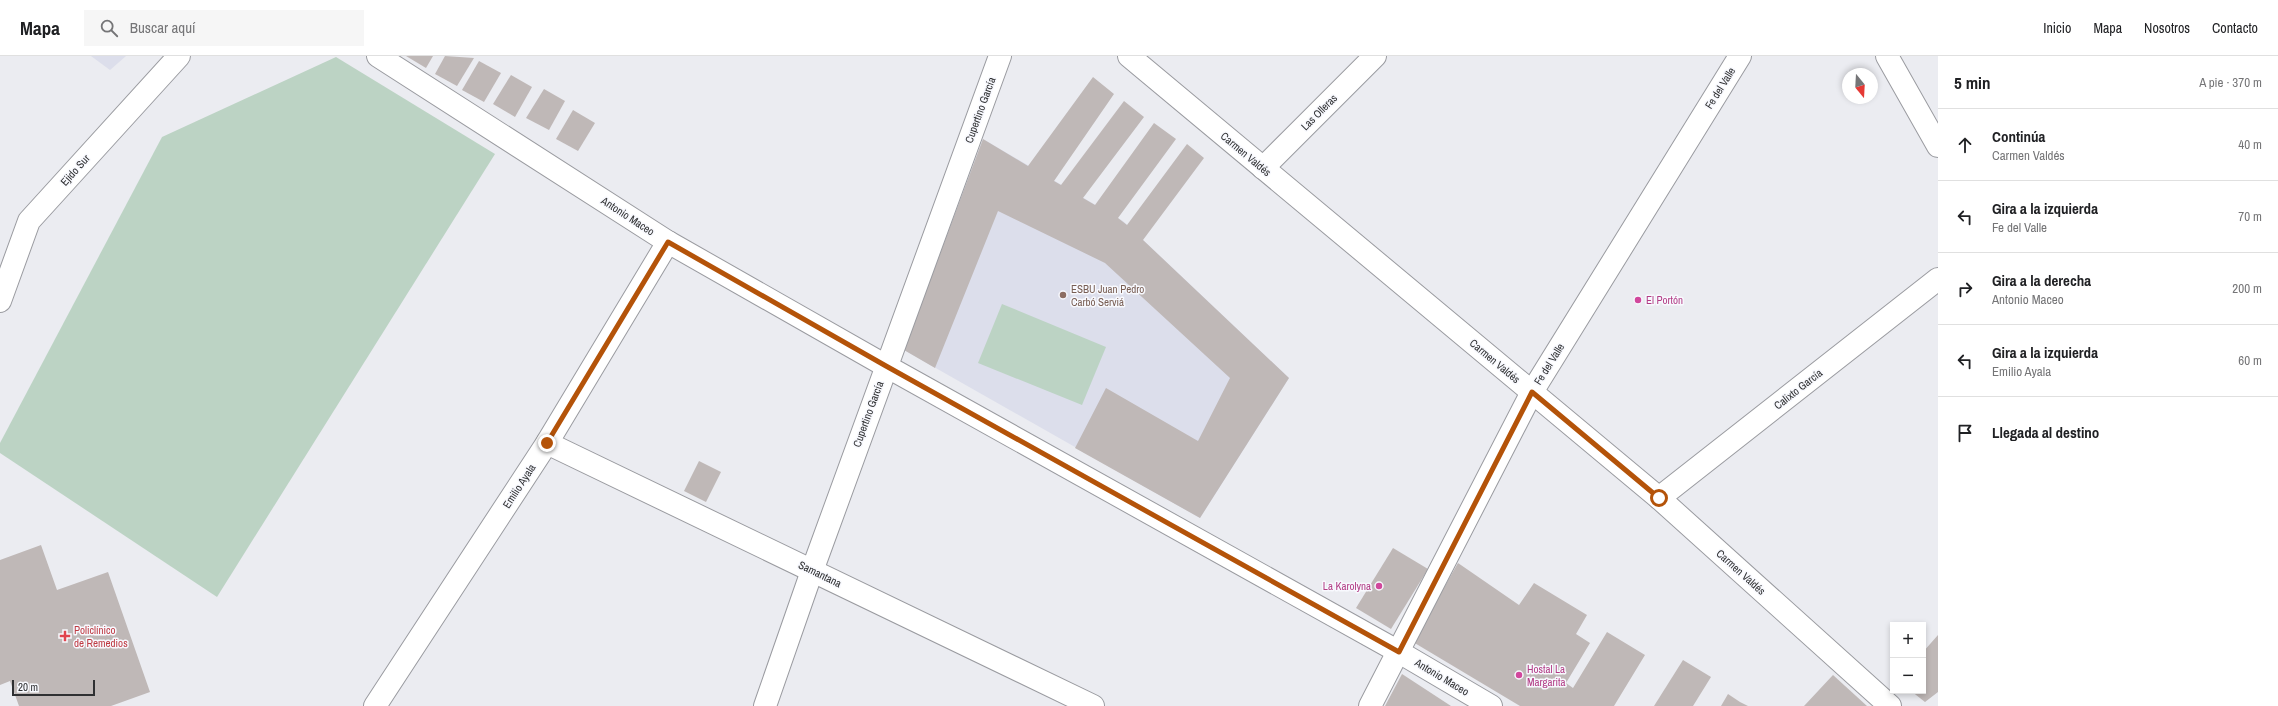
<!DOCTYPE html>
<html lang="es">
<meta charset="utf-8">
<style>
body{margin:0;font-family:"Archivo Narrow",sans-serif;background:#f6f6f6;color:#202124}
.controls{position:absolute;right:12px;bottom:12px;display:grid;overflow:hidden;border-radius:0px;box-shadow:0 2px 6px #0003}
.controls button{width:36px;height:36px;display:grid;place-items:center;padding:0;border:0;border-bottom:1px solid #e0e0e0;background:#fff;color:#202124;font:20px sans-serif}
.compass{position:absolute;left:1842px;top:12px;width:36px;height:36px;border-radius:50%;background:#fff;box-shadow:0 2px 6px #0003;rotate:162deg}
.scale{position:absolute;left:12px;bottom:10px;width:83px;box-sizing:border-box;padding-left:4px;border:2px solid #2f3032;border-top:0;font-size:11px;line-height:14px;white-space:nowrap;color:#2f3032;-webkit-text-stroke:3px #f8f9fe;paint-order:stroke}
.stop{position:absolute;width:12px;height:12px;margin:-9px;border:3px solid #b45309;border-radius:50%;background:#fff}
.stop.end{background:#b45309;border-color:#fff;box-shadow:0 1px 4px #0008}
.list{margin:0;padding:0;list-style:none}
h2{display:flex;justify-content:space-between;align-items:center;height:52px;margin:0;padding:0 16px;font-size:17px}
h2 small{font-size:13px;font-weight:400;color:#757577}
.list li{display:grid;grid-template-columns:26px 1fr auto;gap:12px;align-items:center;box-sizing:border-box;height:72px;padding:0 16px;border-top:1px solid #e0e0e0}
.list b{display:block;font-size:15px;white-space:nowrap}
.list p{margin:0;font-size:13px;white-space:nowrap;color:#757577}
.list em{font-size:13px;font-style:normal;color:#757577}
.icon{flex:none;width:22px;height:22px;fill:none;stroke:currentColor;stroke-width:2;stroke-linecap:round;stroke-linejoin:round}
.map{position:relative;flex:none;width:1938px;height:650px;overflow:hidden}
header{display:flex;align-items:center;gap:24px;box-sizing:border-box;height:56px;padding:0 20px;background:#fff;border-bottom:1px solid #e0e0e0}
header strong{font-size:19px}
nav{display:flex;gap:22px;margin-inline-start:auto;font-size:14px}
.search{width:280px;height:36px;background:#f6f6f6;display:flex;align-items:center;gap:10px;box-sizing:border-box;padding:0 14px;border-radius:0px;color:#757577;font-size:15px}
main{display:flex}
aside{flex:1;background:#fff}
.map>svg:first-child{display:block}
</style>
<header>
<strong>Mapa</strong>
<div class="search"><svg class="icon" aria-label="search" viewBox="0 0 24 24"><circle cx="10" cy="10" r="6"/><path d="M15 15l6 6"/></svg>Buscar aquí</div>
<nav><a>Inicio</a><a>Mapa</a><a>Nosotros</a><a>Contacto</a></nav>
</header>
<main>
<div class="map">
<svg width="1938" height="650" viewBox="0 0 1938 650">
<rect width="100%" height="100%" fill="#ebecf1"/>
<g fill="#dcdeeb">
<polygon points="91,0 126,0 110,14"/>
<polygon points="983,83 1123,165 1289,322 1200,462 904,294"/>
</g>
<g fill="#bcd3c4">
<polygon points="336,1 495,98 217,541 0,397 0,387 162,81"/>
<polygon points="1002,248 1106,291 1082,349 978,307"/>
</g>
<g fill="#bfb8b7">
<polygon points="406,0 433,0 426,12"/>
<polygon points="445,0 474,2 457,30 435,18"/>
<polygon points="479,5 501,17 484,46 462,34"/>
<polygon points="511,19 532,31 515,61 493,48"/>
<polygon points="1093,21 1114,38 1054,125 1061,129 1124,45 1144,61 1083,142 1095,149 1154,67 1176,83 1118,162 1127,169 1187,88 1204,102 1143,184 1289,322 1200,462 1075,392 1106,332 1198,385 1230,322 1105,207 998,155 935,312 904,294 983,83 1028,110"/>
<polygon points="544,33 565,45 549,74 526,62"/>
<polygon points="573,54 595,67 578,95 556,83"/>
<polygon points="699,405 721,416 706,446 684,435"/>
<polygon points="41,489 57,534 108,516 150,636 111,650 19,650 10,625 0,629 0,504"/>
<polygon points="1393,492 1428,513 1391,573 1356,552"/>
<polygon points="1458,507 1519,549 1534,527 1587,559 1576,578 1590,587 1566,627 1573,632 1607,576 1645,599 1614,650 1520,650 1413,586"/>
<polygon points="1938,579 1938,636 1925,646 1911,635 1923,635 1923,596"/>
<polygon points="1683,604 1711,621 1693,650 1654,650"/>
<polygon points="1402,618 1451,650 1385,650"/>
<polygon points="1833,619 1867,650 1804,650"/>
<polygon points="1728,638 1740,646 1748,650 1721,650"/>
</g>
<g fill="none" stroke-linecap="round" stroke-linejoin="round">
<defs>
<g id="street">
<polyline points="378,0 668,186 886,310 1399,596 1491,650"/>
<polyline points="1129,0 1659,442 1890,650"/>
<polyline points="1887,0 1938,90"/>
<polyline points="1263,112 1375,0"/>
<polyline points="0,245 29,165 179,0"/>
<polyline points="547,387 1093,650"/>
<polyline points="1659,442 1938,223"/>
<polyline points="375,650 547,387 668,186"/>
<polyline points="765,650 812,515 1000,0"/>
<polyline points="1370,650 1532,336 1740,0"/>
</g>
</defs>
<use href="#street" stroke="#9a9ba0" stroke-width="24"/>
<use href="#street" stroke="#fff" stroke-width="22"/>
</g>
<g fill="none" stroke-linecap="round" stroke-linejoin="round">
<polyline stroke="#b45309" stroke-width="5" points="547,387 668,186 886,310 1399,596 1532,336 1659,442"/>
</g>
<circle fill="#8d6e63" stroke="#f8f9fe" stroke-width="1.5" cx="1063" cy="239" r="4"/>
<g fill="#d1479c" stroke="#f8f9fe" stroke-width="1.5">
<circle cx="1638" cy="244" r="4"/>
<circle cx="1379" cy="530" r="4"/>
<circle cx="1519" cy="619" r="4"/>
</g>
<path fill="#e0444e" stroke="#f8f9fe" stroke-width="1.5" d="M63 574h4v4h4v4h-4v4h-4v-4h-4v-4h4z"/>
<g text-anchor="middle" stroke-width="3" stroke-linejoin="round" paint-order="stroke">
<g font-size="11" fill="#2f3032" stroke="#f8f9fe">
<text transform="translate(1720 32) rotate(-58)" y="4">Fe del Valle</text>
<text transform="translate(980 54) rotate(-70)" y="4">Cupertino García</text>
<text transform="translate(1319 56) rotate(-45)" y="4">Las Olleras</text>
<text transform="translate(1246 98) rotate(40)" y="4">Carmen Valdés</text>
<text transform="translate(75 114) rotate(-48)" y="4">Ejido Sur</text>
<text transform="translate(628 160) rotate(33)" y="4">Antonio Maceo</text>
<text transform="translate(1495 305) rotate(40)" y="4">Carmen Valdés</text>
<text transform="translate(1549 308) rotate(-58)" y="4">Fe del Valle</text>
<text transform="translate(1798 333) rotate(-38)" y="4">Calixto García</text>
<text transform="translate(868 358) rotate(-70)" y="4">Cupertino García</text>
<text transform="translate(519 430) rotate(-57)" y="4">Emilio Ayala</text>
<text transform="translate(1741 516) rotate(42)" y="4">Carmen Valdés</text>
<text transform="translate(820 518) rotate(26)" y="4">Samantana</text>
<text transform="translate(1442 621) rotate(31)" y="4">Antonio Maceo</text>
</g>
<g font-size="11" fill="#785e54" stroke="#f8f9fe" text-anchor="start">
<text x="1071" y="237">ESBU Juan Pedro<tspan x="1071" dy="13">Carbó Serviá</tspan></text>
</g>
<g font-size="11" fill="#b23c85" stroke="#f8f9fe" text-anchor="start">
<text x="1646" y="248">El Portón</text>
<text x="1371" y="534" text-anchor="end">La Karolyna</text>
<text x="1527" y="617">Hostal La<tspan x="1527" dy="13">Margarita</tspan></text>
</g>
<g font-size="11" fill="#be3a42" stroke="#f8f9fe" text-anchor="start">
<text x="74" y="578">Policlínico<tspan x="74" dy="13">de Remedios</tspan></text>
</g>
</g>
</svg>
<div class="controls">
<button>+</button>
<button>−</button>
</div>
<svg class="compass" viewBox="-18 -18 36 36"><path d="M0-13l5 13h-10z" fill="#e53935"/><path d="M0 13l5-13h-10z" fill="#757577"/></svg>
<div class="scale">20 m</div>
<div class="stop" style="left:1659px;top:442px"></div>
<div class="stop end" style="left:547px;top:387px"></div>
</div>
<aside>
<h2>5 min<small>A pie · 370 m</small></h2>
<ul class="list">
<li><svg class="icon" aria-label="ahead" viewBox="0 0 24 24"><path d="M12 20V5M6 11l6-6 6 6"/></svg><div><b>Continúa</b><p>Carmen Valdés</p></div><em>40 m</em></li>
<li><svg class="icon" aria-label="left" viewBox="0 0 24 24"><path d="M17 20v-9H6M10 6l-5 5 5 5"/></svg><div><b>Gira a la izquierda</b><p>Fe del Valle</p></div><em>70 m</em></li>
<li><svg class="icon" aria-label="right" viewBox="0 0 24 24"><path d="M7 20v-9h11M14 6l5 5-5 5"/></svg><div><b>Gira a la derecha</b><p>Antonio Maceo</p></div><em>200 m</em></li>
<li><svg class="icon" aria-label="left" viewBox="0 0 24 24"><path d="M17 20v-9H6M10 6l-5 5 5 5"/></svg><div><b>Gira a la izquierda</b><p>Emilio Ayala</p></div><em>60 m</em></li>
<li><svg class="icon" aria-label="arrive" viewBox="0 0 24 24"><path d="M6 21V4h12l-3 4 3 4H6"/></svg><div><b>Llegada al destino</b></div></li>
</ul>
</aside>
</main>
